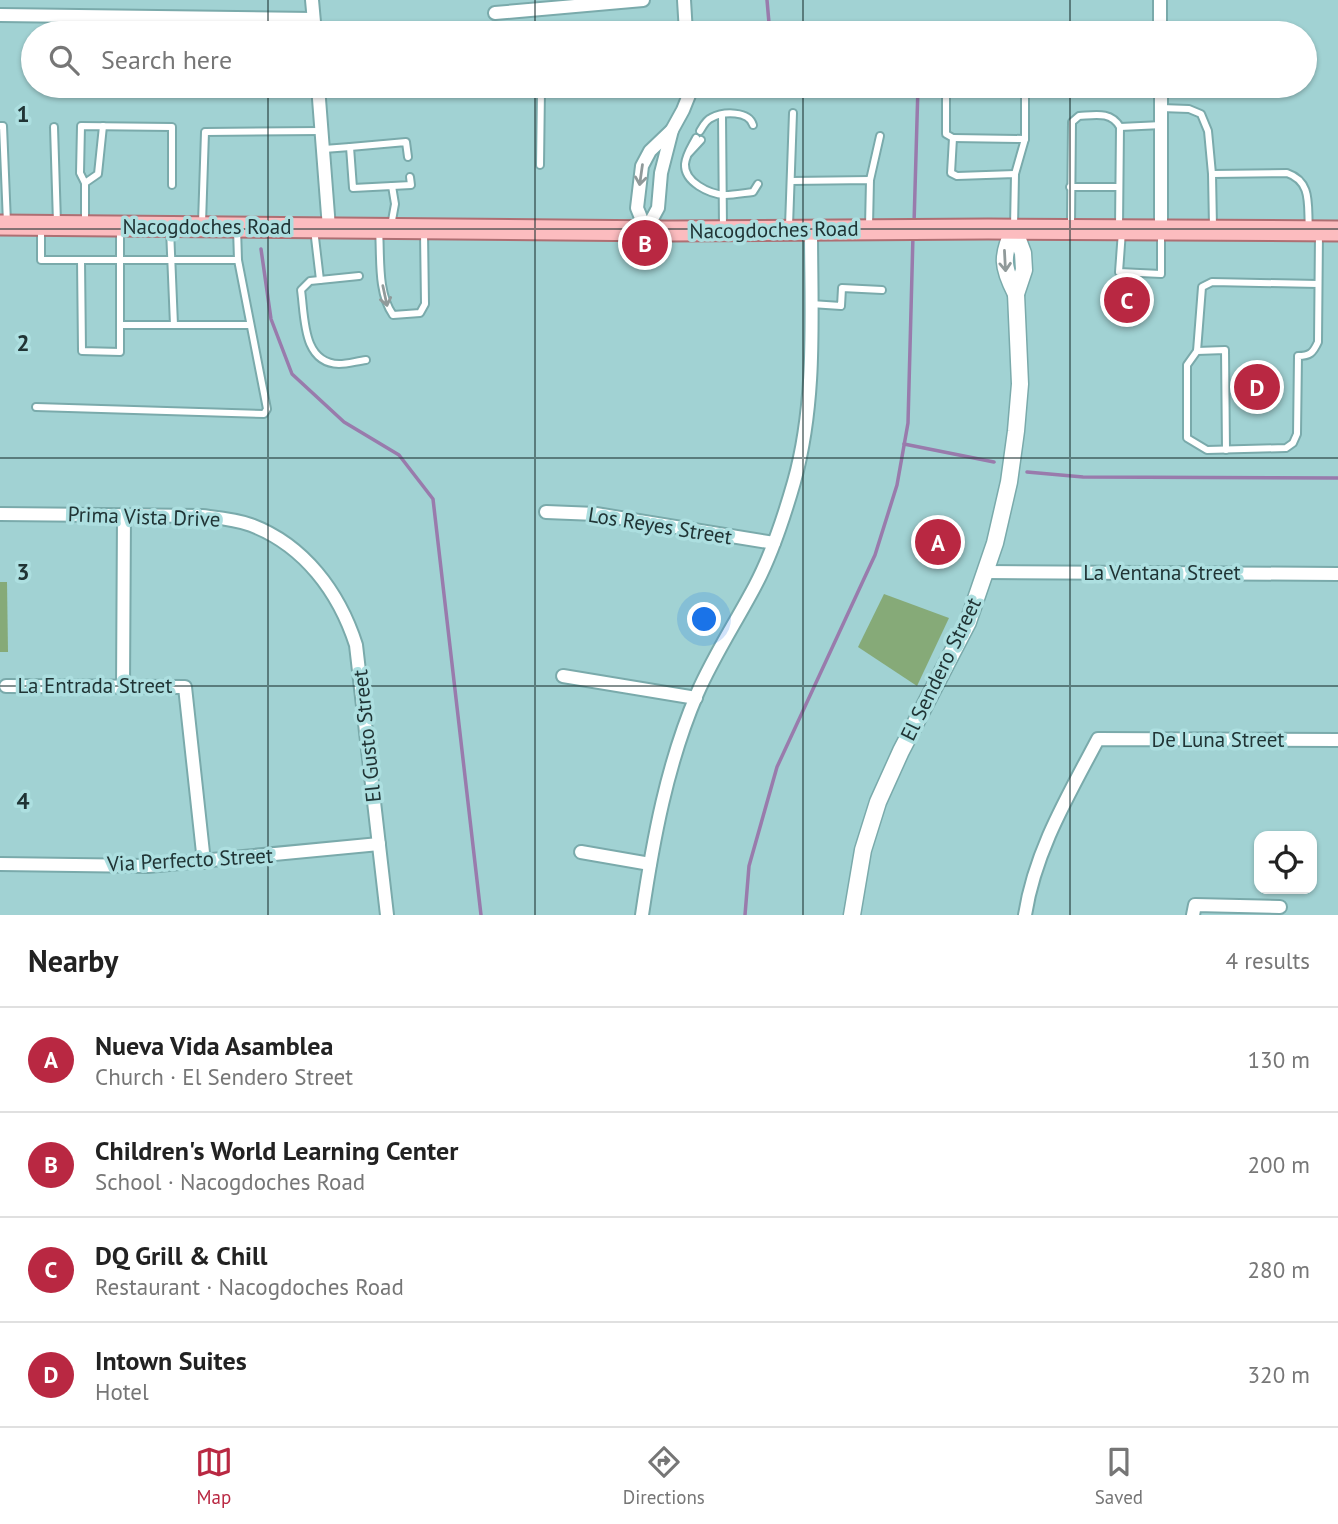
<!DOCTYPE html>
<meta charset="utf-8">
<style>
body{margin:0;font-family:"PT Sans",sans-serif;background:#f6f6f6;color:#222}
.controls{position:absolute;right:21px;bottom:21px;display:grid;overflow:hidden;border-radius:14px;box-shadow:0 2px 5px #0004}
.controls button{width:63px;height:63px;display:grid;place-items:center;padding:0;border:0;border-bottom:2px solid #e0e0e0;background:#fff;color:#222;font:35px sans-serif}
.you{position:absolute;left:705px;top:620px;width:24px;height:24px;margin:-18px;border:5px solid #fff;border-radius:50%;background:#1a73e8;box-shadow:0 0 0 10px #1a73e833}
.badge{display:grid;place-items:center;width:46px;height:46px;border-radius:50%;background:#b92842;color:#fff;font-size:23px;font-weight:700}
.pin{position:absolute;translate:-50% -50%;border:4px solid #fff;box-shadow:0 2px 7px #0006}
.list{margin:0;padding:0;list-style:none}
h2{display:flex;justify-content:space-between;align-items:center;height:91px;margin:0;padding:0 28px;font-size:30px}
h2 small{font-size:23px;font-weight:400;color:#767676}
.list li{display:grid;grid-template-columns:46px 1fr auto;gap:21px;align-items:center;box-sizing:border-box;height:105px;padding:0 28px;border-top:2px solid #e0e0e0}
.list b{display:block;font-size:26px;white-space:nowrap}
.list p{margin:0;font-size:23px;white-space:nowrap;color:#767676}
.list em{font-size:23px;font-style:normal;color:#767676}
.icon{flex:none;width:38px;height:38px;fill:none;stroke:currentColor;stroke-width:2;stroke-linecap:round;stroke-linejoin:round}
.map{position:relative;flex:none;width:1338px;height:915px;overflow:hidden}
.search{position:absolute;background:#fff;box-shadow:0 2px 5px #0004;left:21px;right:21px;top:21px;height:77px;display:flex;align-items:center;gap:18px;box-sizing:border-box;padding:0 24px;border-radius:38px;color:#767676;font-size:26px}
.sheet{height:511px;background:#fff}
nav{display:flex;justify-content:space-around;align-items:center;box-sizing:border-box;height:98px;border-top:2px solid #e0e0e0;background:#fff;font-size:19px;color:#767676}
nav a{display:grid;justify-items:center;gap:4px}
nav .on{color:#b92842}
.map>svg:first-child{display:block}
</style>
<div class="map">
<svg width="1338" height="915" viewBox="0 0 1338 915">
<rect width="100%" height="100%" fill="#a1d2d3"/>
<g fill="#86aa78">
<polygon points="0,582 7,582 8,652 0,652"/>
<polygon points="884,594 949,618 917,686 858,647"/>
</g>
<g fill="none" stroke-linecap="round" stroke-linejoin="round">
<g stroke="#997bac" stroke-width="3.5">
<polyline points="767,0 769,23 775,33"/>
<polyline points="914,224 918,86"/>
<polyline points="261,249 271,319 292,374 344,422 399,455 433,499 481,915"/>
<polyline points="904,444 994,462"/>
<polyline points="1027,472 1083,477 1338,478"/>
<polyline points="745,915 749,866 777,767 875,555 897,485 908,423 913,235"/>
</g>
<defs>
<g id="service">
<polyline points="961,33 991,33"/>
<polyline points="946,86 946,134 953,138 951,173 957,176 1015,174 1014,227"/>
<polyline points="689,87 843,89"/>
<polyline points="1161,108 1189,109 1201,114 1208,131 1212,174"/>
<polyline points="722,115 723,228"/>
<polyline points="0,126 3,126 7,223"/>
<polyline points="54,127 57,223"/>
<path d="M700,131C703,126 706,120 711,118C724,111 749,111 753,125"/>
<path d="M696,138C692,146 686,154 685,164C684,182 709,194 725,195C734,195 744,193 753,192L758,184"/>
<polyline points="953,138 1025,139"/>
<polyline points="324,149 350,147"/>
<polyline points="689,153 701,140"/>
<polyline points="540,165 541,90"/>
<polyline points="1015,174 1025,139 1025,86"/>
<polyline points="870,180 880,136"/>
<polyline points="791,181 870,180 869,226"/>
<polyline points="85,183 98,174 103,126"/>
<polyline points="392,186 411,185 410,177"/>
<polyline points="1070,187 1119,187"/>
<polyline points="202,223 205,132 321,131"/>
<polyline points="85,224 85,183 80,173 81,126 172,127 172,185"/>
<path d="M1071,225L1072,122L1079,116C1095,115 1111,111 1120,127L1162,125"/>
<polyline points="391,226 395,204 392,186 353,188 350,147 406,142 408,157"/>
<polyline points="789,226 793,113"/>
<polyline points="41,227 41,260 238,260 237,228"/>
<polyline points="1119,227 1120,127"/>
<path d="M1213,227L1212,174L1287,173C1313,182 1307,206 1309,229"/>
<polyline points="170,229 174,325"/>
<polyline points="314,229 320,280"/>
<path d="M379,230C381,257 377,292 393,315L420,313L425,304L424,233"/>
<polyline points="1122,231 1119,272 1161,274 1161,234"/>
<polyline points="81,260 82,351 120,352 120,228"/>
<path d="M359,276L310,281L301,290C305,317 302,363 339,364C348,364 357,361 366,360"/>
<path d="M1318,284L1212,282L1202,287L1197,351L1187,365V438L1207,450L1286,448L1293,443L1297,434L1298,356C1310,356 1313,353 1318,342L1319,233"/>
<polyline points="811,304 841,306 842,288 882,290"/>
<polyline points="120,325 250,325"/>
<polyline points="1197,351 1225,350 1226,450"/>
<polyline points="36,407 264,414 267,409 238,260"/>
</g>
<g id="minor">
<polyline points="312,0 315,33"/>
<polyline points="684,0 686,33"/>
<polyline points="495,13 643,0"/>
<polyline points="0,15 313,19"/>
<polyline points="1160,33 1160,0"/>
<polyline points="318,86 329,228"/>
<polyline points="1161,86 1161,231"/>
<polyline points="646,230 658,208 661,173 672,130 683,110 689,95 689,86"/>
<polyline points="646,230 637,208 642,166 650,151 672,130"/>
<polyline points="546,512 596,514 774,543"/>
<path d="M0,514L202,516C219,518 235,519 251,525C304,545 339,592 356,645L387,915"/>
<polyline points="985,572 1338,574"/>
<polyline points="563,676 696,698"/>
<polyline points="6,686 185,687 204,862"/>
<polyline points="123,687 124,514"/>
<polyline points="581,852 650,864"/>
<polyline points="0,864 148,866 379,844"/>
<path d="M642,915C653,840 667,764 697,694C713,657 736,622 755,586C772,554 784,517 794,482C817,400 811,313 811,229"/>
<path d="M1025,915C1035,851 1068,796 1098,739L1338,740"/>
<polyline points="1193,915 1195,905 1280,907"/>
</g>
<g id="tertiary">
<path d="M1014,229C1001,256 1002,267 1016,294"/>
<polyline points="852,915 863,850 878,802 901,751 968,622 995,543 1009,482 1016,431 1020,384 1016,294 1024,270 1023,253 1014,229"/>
</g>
<polyline id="primary" points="0,225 668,231 988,229 1338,231"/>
</defs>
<use href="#service" stroke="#7aaaab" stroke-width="10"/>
<use href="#minor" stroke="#7aaaab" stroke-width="16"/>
<use href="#tertiary" stroke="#7aaaab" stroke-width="19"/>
<use href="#primary" stroke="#ae6f73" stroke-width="23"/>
<use href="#service" stroke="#fff" stroke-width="6"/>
<use href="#minor" stroke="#fff" stroke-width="12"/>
<use href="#tertiary" stroke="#fff" stroke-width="16"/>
<use href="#primary" stroke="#fcbcbf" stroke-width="19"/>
</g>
<defs><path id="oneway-shaft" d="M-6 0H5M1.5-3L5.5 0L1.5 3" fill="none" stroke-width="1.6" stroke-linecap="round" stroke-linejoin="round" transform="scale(1.75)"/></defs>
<g stroke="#909a9a">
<use href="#oneway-shaft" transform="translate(641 175) rotate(98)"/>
<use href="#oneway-shaft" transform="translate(1005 261) rotate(87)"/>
<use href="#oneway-shaft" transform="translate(385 296) rotate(78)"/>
</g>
<path fill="none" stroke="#203435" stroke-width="2" stroke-opacity="0.55" d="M268,0V33M535,0V33M803,0V33M1070,0V33M268,86V915M535,86V915M803,86V915M1070,86V915M0,229H1338M0,458H1338M0,686H1338"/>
<g text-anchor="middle" stroke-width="7" stroke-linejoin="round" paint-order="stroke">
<g font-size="21" fill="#203435" stroke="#addfe0">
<text x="207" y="234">Nacogdoches Road</text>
<text transform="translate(774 230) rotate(-1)" y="7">Nacogdoches Road</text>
<text transform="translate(144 517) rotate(2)" y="7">Prima Vista Drive</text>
<text transform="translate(660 526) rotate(9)" y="7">Los Reyes Street</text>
<text x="1162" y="580">La Ventana Street</text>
<text transform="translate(941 669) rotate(-64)" y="7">El Sendero Street</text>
<text x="95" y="693">La Entrada Street</text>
<text transform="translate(367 736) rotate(-96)" y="7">El Gusto Street</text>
<text x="1218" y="747">De Luna Street</text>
<text transform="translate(190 860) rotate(-3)" y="7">Via Perfecto Street</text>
</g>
</g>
<g font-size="23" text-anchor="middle" font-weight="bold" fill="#203435" stroke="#addfe0" stroke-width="7" stroke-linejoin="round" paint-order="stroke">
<text x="23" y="122">1</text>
<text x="23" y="351">2</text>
<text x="23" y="580">3</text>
<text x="23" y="809">4</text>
</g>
</svg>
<div class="controls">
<button><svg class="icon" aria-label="locate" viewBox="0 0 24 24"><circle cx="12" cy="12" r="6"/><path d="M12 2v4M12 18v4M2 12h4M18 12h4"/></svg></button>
</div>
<div class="you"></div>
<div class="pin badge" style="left:938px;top:542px">A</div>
<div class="pin badge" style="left:645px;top:243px">B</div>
<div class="pin badge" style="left:1127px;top:300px">C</div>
<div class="pin badge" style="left:1257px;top:387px">D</div>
<div class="search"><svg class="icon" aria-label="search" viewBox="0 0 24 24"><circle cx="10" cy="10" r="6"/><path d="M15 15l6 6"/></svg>Search here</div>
</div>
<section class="sheet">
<h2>Nearby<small>4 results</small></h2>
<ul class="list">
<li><span class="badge">A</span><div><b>Nueva Vida Asamblea</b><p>Church · El Sendero Street</p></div><em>130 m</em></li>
<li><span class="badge">B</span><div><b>Children's World Learning Center</b><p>School · Nacogdoches Road</p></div><em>200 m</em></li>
<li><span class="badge">C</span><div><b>DQ Grill &amp; Chill</b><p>Restaurant · Nacogdoches Road</p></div><em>280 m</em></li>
<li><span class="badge">D</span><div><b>Intown Suites</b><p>Hotel</p></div><em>320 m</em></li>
</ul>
</section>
<nav>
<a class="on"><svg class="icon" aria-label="map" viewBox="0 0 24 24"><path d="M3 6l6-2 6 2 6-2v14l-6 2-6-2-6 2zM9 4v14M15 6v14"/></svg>Map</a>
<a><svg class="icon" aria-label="directions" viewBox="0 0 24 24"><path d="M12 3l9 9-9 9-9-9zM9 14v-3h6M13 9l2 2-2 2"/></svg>Directions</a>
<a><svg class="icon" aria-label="saved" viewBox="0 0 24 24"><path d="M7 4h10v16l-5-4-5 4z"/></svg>Saved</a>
</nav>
